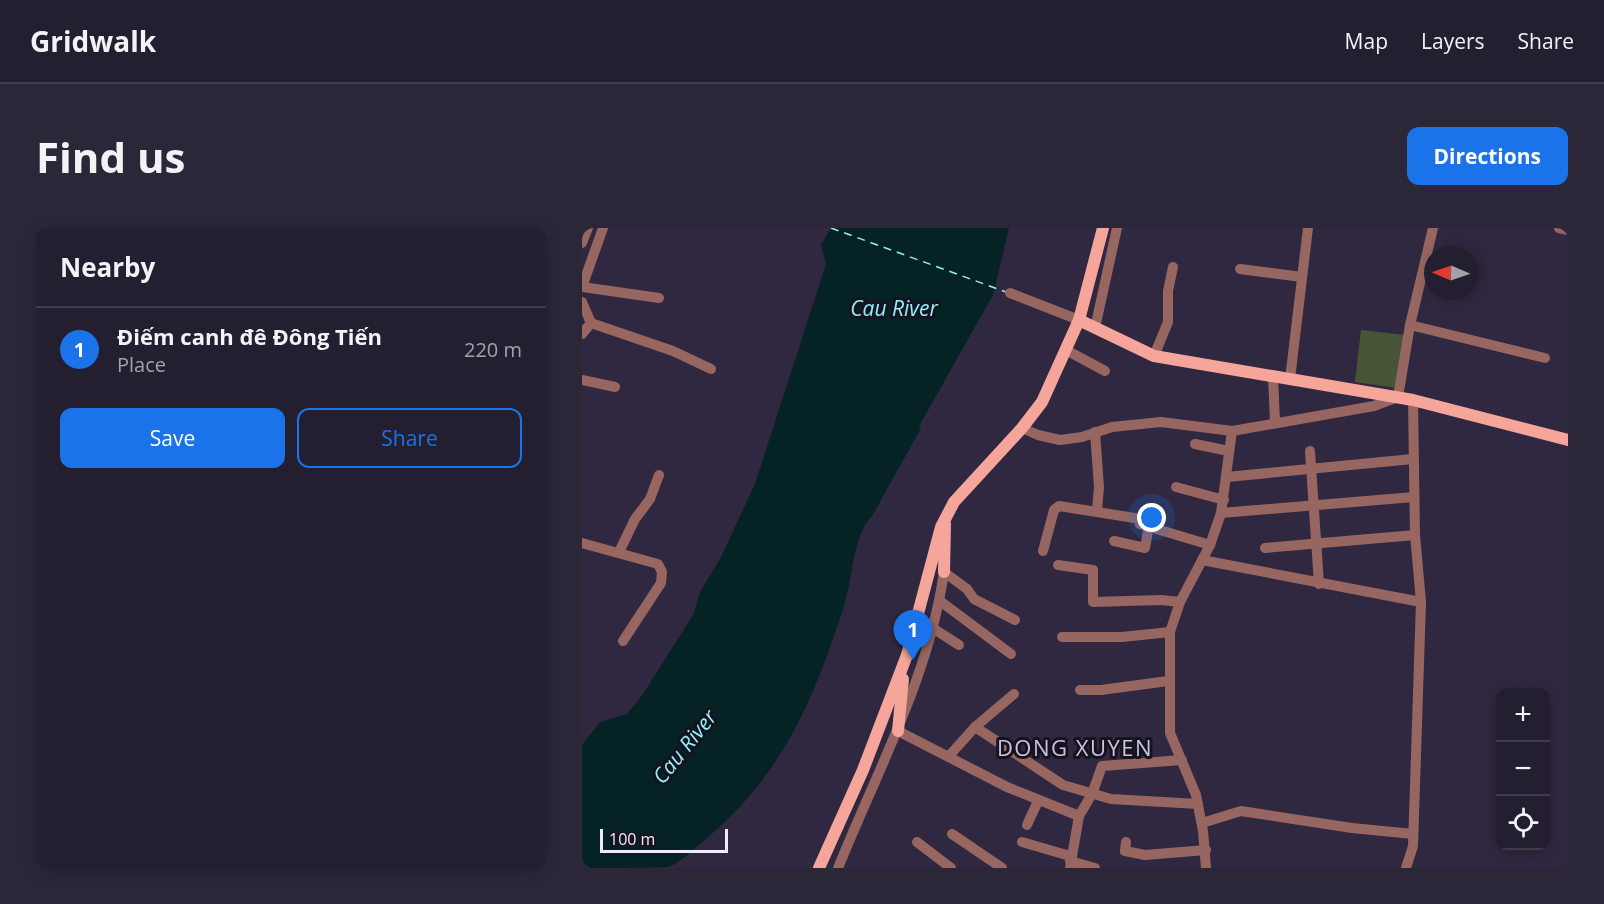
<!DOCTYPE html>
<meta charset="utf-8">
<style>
body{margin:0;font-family:"Open Sans",sans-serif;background:#2b2738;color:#f1f3f6}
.controls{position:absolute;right:18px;bottom:18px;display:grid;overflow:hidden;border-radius:12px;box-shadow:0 3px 15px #0003}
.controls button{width:54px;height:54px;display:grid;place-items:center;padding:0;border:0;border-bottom:2px solid #403c4c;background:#231e30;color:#f1f3f6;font:30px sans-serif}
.compass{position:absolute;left:842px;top:18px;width:54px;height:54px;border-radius:50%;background:#231e30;box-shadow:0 3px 15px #0003;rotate:272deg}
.scale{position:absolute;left:18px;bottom:15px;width:128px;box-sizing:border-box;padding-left:6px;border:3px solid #efebfb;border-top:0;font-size:16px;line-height:21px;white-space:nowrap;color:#efebfb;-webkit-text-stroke:4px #16131e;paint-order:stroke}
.you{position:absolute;left:570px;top:290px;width:21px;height:21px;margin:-15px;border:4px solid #fff;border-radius:50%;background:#1a73e8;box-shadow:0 0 0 9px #1a73e833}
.badge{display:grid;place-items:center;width:39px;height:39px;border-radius:50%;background:#1a73e8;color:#fff;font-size:20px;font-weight:700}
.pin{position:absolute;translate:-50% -50px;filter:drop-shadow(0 2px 3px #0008)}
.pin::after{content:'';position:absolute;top:32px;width:21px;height:18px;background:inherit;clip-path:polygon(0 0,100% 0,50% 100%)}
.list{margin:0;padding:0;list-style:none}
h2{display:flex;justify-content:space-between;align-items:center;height:78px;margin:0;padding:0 24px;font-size:26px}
h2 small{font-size:20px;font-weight:400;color:#a3a2ab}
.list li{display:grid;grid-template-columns:39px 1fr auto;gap:18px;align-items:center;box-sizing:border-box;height:84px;padding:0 24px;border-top:2px solid #403c4c}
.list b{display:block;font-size:22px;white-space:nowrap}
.list p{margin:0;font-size:20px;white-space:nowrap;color:#a3a2ab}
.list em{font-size:20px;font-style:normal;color:#a3a2ab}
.actions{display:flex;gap:12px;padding:18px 24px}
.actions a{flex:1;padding:14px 0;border:2px solid #1a73e8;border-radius:12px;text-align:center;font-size:21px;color:#1a73e8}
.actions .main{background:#1a73e8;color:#fff}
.icon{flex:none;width:33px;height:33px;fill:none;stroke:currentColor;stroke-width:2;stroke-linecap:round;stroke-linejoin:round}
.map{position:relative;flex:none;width:986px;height:640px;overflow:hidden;border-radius:12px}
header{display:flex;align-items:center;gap:36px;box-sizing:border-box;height:84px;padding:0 30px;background:#231e30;border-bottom:2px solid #403c4c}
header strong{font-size:28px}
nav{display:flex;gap:33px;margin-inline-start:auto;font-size:21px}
.intro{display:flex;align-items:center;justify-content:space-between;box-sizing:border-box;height:144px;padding:0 36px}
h1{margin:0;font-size:42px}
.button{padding:15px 27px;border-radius:12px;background:#1a73e8;color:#fff;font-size:21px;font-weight:700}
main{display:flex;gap:36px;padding:0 36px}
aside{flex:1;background:#231e30;border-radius:12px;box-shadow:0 3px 15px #0003}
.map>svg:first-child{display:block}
</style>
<header>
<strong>Gridwalk</strong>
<nav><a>Map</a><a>Layers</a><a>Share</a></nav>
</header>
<div class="intro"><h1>Find us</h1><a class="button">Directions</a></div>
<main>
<aside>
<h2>Nearby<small></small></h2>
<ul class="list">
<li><span class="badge">1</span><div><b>Điếm canh đê Đông Tiến</b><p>Place</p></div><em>220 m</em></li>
</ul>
<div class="actions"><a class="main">Save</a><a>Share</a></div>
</aside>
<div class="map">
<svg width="986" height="640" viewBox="0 0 986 640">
<rect width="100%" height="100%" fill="#2f2840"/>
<polygon fill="#475536" points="779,102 823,107 814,160 773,154"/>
<path fill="#052225" d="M249,0H427L411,67L337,198L339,200L290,288C270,309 271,351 262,378C232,471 202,544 126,609C114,619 100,634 86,639C75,640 16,640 0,640V517L18,494L45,486L61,466L111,387L118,364L138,331L173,256L244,36L239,17Z"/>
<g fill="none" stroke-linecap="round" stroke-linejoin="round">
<polyline stroke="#91f0fb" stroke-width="1.5" stroke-dasharray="8 6" stroke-linecap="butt" points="249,0 424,64"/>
<g stroke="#986660" stroke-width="10">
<polyline points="977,0 986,2"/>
<polyline points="0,15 6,0"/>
<polyline points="658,41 720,49"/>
<polyline points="0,59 77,70"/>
<polyline points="0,59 21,0"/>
<polyline points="428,65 497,92"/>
<polyline points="0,74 9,95 0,106"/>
<polyline points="9,95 91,123 129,141"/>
<polyline points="828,97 963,130"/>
<polyline points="513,100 535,0"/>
<polyline points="484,122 523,143"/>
<polyline points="572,128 586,94 586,63 591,39"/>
<polyline points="691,148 693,194"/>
<polyline points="708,151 726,0"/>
<polyline points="0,152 33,159"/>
<polyline points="440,200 456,207 478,212 500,209 530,199 579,194 650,203 792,178 816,169 828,97 851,0"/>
<polyline points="513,204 517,259 515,282"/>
<polyline points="613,216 647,223"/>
<polyline points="728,223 737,356"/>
<polyline points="645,249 831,231"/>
<polyline points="594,259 642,272"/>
<polyline points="639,285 832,269"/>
<polyline points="532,313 563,320 567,297"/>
<polyline points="0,315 76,336 80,344 79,355 41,413"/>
<polyline points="683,320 833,307"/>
<polyline points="461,323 472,282 477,278 559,291 558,296 628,317"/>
<polyline points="37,324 53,291 68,271 77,247"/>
<polyline points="620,332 839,374"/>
<polyline points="476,337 511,342 511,374 579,372 598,374"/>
<polyline points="358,373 429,426"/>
<polyline points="349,399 377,417"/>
<polyline points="480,409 540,409 588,404"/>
<polyline points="498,462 519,462 586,453"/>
<polyline points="393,499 481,557 529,571 616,576"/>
<polyline points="316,503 425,559 497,588"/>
<polyline points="367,528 393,499 432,466"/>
<polyline points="620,595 659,583 770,600 831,606"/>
<polyline points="445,597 456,573"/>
<polyline points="370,606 420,640"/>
<polyline points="335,614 369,640"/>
<polyline points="440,614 488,628"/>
<polyline points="544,614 543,623 563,627 624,622"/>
<polyline points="488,633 513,640"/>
<path d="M256,640C295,543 347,449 362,344L385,361L392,371L433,392"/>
<polyline points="488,640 497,588 510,566 520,538 600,532"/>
<polyline points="624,640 621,603 614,567 588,505 588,404 598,374 628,317 639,285 650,203"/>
<polyline points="824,640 831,618 839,374 833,307 831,172"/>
</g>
<g stroke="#f6a59b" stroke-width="12">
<polyline points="497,92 572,128 831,172 986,212"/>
<polyline points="362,344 363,296"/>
<polyline points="316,503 321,451"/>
<polyline points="237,640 281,542 325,427 359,299 372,274 440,200 460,174 497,92 521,0"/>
</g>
</g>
<g text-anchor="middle" stroke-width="6" stroke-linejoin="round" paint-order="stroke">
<g font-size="21" font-style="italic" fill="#91f0fb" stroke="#16131e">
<text x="312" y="88">Cau River</text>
<text transform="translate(103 519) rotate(-51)" y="7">Cau River</text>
</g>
<g font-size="22" letter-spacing="1.5" fill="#cac3e1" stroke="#16131e">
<text x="493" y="528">DONG XUYEN</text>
</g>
</g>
</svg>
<div class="controls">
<button>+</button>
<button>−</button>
<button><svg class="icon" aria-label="locate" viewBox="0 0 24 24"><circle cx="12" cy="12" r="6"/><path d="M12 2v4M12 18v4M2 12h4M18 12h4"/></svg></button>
</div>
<svg class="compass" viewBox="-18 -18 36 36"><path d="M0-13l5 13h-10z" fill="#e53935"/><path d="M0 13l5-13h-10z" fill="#a3a2ab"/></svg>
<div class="scale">100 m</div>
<div class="you"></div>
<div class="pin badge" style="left:331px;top:432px">1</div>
</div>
</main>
